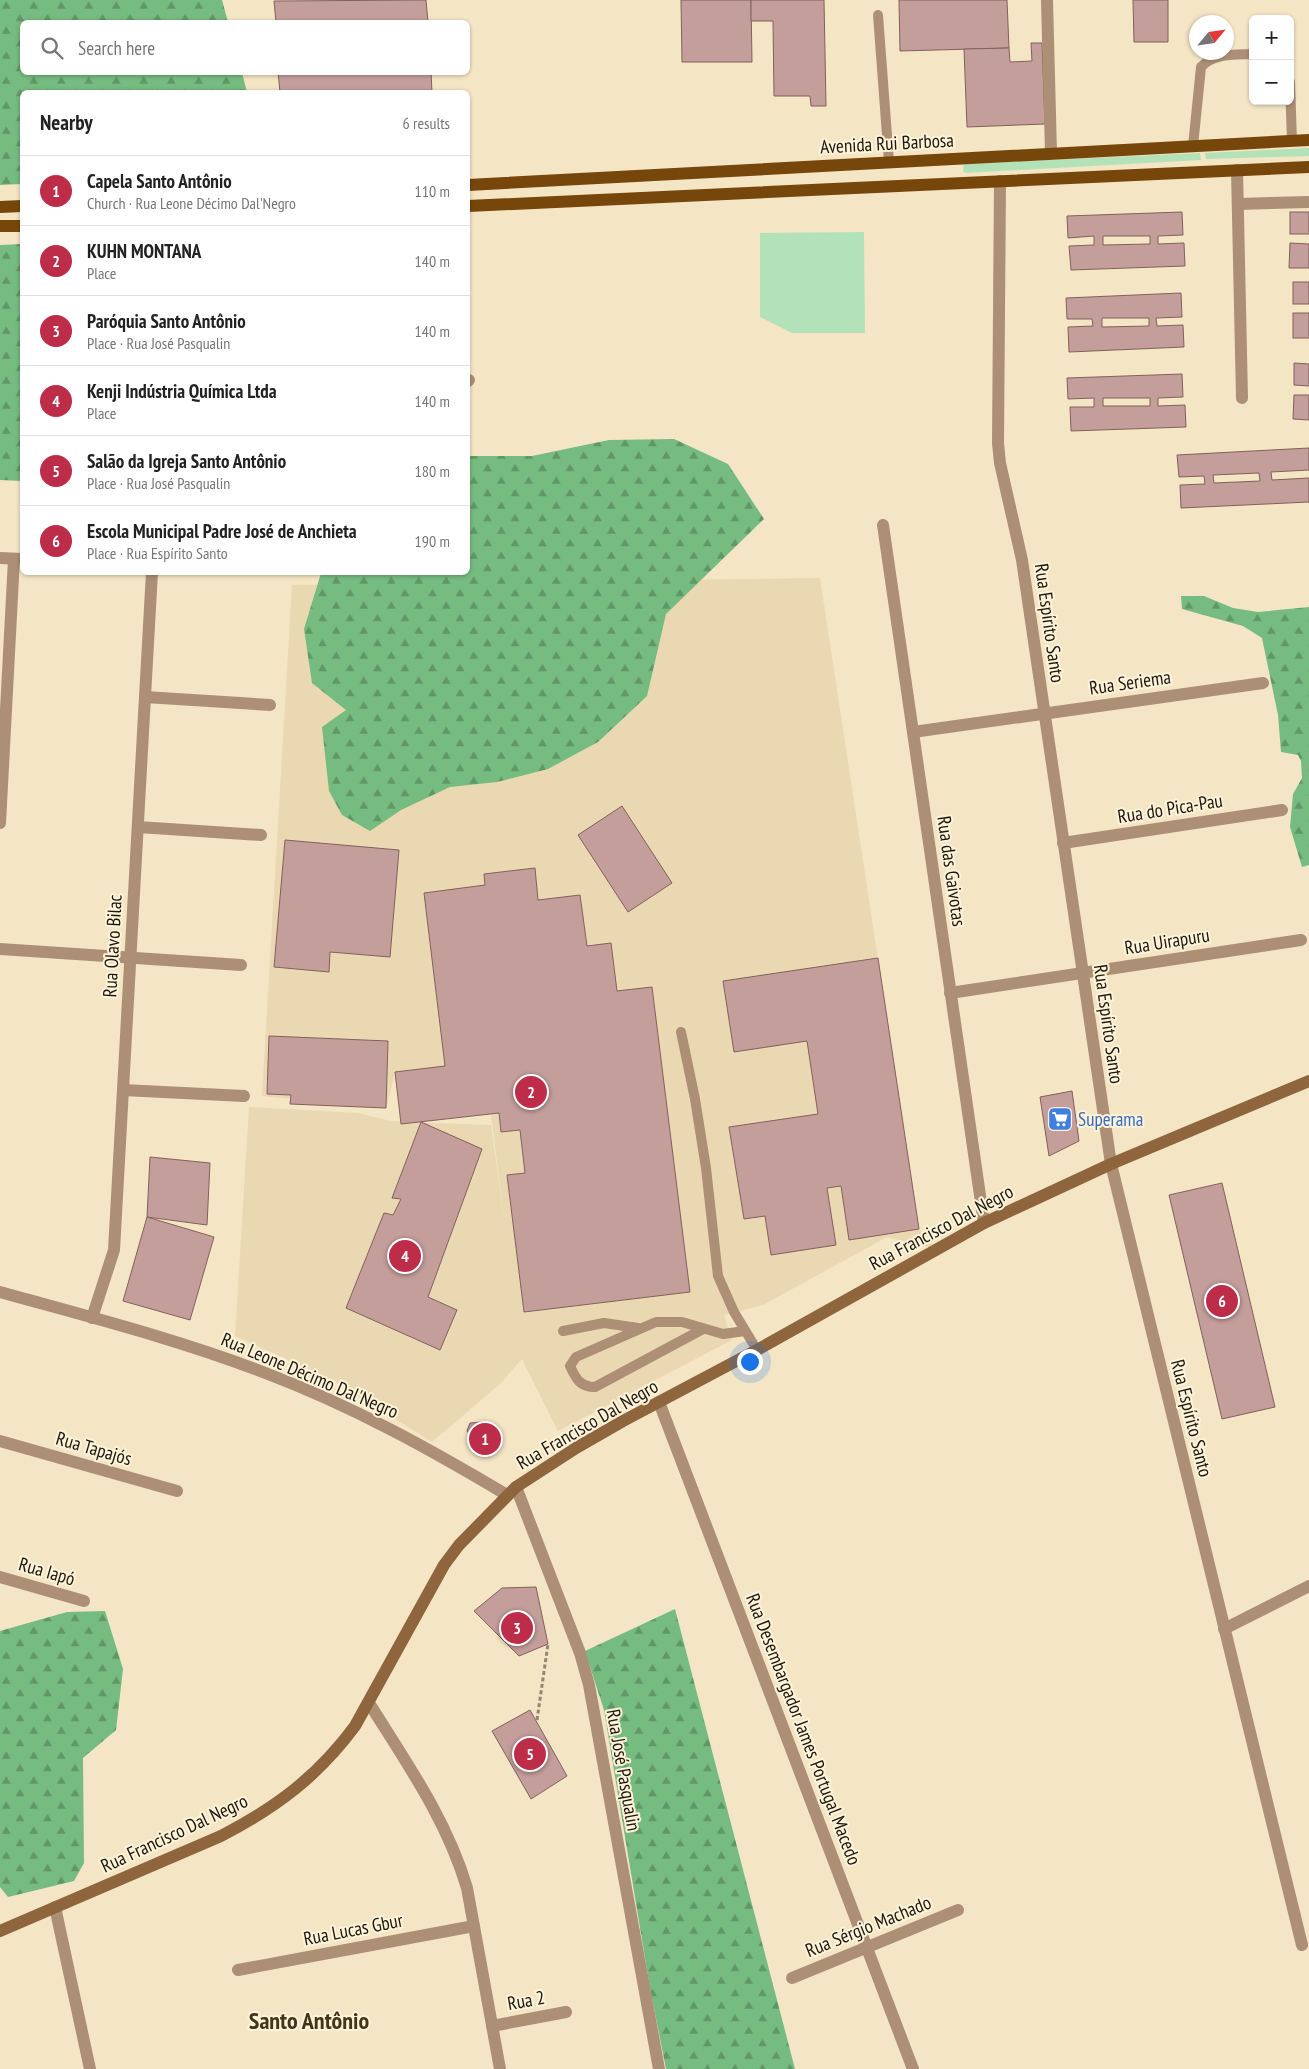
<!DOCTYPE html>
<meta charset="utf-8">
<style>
body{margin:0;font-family:"PT Sans Narrow",sans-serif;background:#f6f6f6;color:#222}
.controls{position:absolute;right:15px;top:15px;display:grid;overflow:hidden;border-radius:8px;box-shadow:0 1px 4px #0004}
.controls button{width:45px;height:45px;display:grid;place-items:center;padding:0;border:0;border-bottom:1px solid #e0e0e0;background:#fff;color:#222;font:25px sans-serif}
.compass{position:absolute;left:1189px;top:15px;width:45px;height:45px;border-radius:50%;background:#fff;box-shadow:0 1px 4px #0004;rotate:61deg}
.you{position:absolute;left:749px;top:1361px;width:18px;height:18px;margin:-12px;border:4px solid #fff;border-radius:50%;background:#1a73e8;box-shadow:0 0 0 8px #1a73e833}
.badge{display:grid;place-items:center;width:32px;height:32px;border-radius:50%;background:#bd2c48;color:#fff;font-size:16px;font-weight:700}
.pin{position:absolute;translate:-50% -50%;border:2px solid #fff;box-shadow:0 1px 5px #0006}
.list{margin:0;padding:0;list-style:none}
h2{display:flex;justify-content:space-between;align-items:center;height:65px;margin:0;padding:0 20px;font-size:21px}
h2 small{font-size:16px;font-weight:400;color:#767676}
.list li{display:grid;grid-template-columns:32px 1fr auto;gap:15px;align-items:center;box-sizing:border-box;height:70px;padding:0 20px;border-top:1px solid #e0e0e0}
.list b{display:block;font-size:19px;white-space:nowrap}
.list p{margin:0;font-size:16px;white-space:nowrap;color:#767676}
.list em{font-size:16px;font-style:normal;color:#767676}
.icon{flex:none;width:28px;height:28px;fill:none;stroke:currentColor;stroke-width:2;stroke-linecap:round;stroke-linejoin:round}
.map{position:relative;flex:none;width:1309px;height:2069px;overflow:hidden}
.search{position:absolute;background:#fff;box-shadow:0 1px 4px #0004;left:20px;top:20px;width:450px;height:55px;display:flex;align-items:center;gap:12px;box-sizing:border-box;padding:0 18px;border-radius:8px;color:#767676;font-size:19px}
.panel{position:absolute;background:#fff;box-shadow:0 1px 4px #0004;left:20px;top:90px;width:450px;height:485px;border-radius:8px}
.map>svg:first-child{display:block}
</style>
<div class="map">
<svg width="1309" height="2069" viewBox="0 0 1309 2069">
<defs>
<pattern id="forest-firs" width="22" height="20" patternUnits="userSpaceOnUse" patternTransform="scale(1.25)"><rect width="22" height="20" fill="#76bb7f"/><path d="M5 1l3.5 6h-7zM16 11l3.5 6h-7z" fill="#609766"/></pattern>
</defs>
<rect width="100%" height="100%" fill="#f4e5c5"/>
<path fill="#e9d8b2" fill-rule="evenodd" d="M820,578L919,1229L936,1249L887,1237L763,1305L724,1315L732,1340L558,1431L522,1359L500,1384L432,1442L331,1379L235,1336L249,1107L358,1113L391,1121H403L395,1073L386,1108L262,1096L292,585ZM491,1114L504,1219V1220L491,1125L409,1122Z"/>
<g fill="#b4e2b8">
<polygon points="1309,148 1309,156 1206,159 1205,153"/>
<polygon points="1200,153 1201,160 965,173 963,171 964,164"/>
<polygon points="864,232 865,333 792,333 760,317 760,233"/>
</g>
<g fill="url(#forest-firs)">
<polygon points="0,0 222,0 228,22 22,22 22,72 242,73 247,92 22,92 22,184 0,185"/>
<polygon points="22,244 22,481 0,480 0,245"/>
<polygon points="674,439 728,464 764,519 666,614 647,696 598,742 548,769 497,782 450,787 401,810 370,831 342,815 329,791 322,727 346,710 312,683 304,629 321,573 468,572 468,456 532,456 609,440"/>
<polygon points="1181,596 1204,596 1233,608 1258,612 1309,607 1309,865 1302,867 1290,827 1293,794 1302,778 1301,761 1298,755 1281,752 1278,715 1262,638 1243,626 1182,609"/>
<polygon points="675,1609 795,2069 666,2069 650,1988 604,1710 585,1651"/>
<polygon points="105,1611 123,1669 116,1730 83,1758 84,1863 74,1881 8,1897 0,1887 0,1631 67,1612"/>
</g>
<g fill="#c49e9b" stroke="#82605d" fill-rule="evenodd">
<polygon points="426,0 428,22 276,22 274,1"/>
<polygon points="681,0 751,0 752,62 682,62"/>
<polygon points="751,0 824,0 826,106 811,106 810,96 774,96 773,21 751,21"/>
<polygon points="899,0 1007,0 1009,48 900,51"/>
<polygon points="1133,0 1168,0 1168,42 1134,42"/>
<polygon points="1031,43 1042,43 1045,124 967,127 964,49 1009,48 1010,62 1032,61"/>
<polygon points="278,72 431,72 432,92 280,92"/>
<path d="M1182,212L1183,235L1158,236V244L1184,243L1185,266L1071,270L1069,246L1094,245V236L1068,238L1067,216ZM1103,236H1150V244L1103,245Z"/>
<rect x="1290" y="212" width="19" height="22"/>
<polygon points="1290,243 1309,244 1309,268 1289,268"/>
<rect x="1293" y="282" width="16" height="22"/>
<path d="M1181,293L1182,317L1156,318L1157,326L1183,325L1184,347L1069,352L1068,327L1093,326L1092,319H1067L1066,298ZM1102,318H1149V326L1102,327Z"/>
<rect x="1293" y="313" width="16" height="25"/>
<polygon points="1294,363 1309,364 1309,386 1294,385"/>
<path d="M1182,374L1183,397L1158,398V406L1185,405L1186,427L1071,431L1070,407H1094V398L1068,399L1067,378ZM1103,398H1150V406H1103Z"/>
<polygon points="1294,395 1309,395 1309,420 1293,419"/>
<path d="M1309,448V470L1271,472L1272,480L1309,478V502L1181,508L1180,485L1205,484L1204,476L1179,477L1177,455ZM1259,473L1260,481L1214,483L1213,475Z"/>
<polygon points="622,806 672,883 628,912 578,835"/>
<polygon points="285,840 399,850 390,957 330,952 329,972 274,967"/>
<polygon points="535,868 538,900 580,895 587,946 611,943 617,991 652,987 690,1292 524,1312 507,1175 525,1173 520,1130 501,1132 499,1113 401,1124 395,1072 445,1066 424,893 485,885 484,874"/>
<polygon points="878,958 919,1229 849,1240 841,1186 827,1188 836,1245 771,1255 765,1216 744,1219 729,1127 818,1114 807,1041 734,1052 723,981"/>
<polygon points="269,1036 388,1041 386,1108 290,1104 291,1095 267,1094"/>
<polygon points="1072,1091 1079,1141 1049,1156 1040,1097"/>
<polygon points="421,1122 482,1149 428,1297 457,1310 440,1350 346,1308 384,1213 393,1215 401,1199 392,1198"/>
<polygon points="150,1157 210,1163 207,1225 147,1217"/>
<polygon points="1222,1183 1275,1407 1222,1419 1169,1195"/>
<polygon points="147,1217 214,1237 190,1320 123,1301"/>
<polygon points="483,1422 501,1447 488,1457 467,1431 470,1423"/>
<polygon points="536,1587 548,1644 519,1656 474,1611 502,1588"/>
<polygon points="530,1710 567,1776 531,1799 492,1731"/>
</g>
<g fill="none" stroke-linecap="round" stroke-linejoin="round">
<polyline stroke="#928871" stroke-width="3" stroke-dasharray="4 2.5" stroke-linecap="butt" points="537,1720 548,1644"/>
<g stroke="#ac8f75" stroke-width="10">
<polyline points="878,15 889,162"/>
<polyline points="1290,82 1292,141"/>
<path d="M1193,146L1201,67C1214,53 1234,55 1253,54"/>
<polyline points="681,1032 695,1099 706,1168 718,1276 734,1312 757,1350"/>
<path d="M703,1329L595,1387C580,1387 576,1379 570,1366L576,1357L656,1322H682L723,1334L745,1331"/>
<polyline points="563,1331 604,1323 638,1328"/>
</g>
<g stroke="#ac8f75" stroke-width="12">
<polyline points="1047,0 1051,153"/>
<polyline points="1237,170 1242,398"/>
<polyline points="1000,181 998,443 1000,463 1022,560 1111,1164 1302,1945"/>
<polyline points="1238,204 1309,202"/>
<polyline points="468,381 469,380"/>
<polyline points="883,525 984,1223"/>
<polyline points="0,558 22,559"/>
<polyline points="145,697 270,705"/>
<polyline points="913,732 1263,683"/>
<polyline points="0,823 14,559"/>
<polyline points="138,827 261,835"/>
<polyline points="1063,843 1282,810"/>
<polyline points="0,949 241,965"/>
<polyline points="950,993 1301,940"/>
<polyline points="123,1090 244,1096"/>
<path d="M0,1292C90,1317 181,1340 268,1374C352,1406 430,1449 507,1495"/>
<polyline points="92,1318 114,1250 152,572"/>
<polyline points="659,1402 913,2069"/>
<polyline points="0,1441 177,1491"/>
<polyline points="516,1487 580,1653 589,1685 659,2069"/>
<polyline points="0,1577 84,1601"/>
<polyline points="1224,1629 1309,1586"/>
<path d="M369,1703C406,1762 447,1820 467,1888L500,2069"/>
<polyline points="55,1907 90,2069"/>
<polyline points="238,1970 474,1926"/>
<polyline points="792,1978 958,1910"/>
<polyline points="492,2026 566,2012"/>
</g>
<path stroke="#8e653d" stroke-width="12" d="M0,1931L221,1836C277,1807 318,1776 355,1726L444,1565L459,1545L516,1487L576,1448L623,1421L757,1350L984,1223L1111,1164L1309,1081"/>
<g stroke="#77460a" stroke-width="12">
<polyline points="468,185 1309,140"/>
<polyline points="468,206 1309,167"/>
<polyline points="0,207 22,206"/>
<polyline points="0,226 22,226"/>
</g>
</g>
<defs>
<symbol id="supermarket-square" viewBox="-11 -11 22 22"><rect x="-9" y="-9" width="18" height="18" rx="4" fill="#3f7fe0" stroke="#fef3d9"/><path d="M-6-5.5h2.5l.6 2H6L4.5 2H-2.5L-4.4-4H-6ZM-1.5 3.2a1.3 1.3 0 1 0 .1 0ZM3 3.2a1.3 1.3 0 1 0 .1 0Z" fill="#fff"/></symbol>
</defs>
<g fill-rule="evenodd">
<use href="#supermarket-square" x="1046" y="1105" width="28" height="28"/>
</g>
<g text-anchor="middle" stroke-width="4" stroke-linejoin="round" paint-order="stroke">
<g font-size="19" fill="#1c170c" stroke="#fef3d9">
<text transform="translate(887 143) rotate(-3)" y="7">Avenida Rui Barbosa</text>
<text transform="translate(1050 623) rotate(82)" y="7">Rua Espírito Santo</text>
<text transform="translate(1130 682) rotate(-8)" y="7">Rua Seriema</text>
<text transform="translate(1170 808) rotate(-9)" y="7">Rua do Pica-Pau</text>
<text transform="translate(952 871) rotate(82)" y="7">Rua das Gaivotas</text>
<text transform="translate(1167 941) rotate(-9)" y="7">Rua Uirapuru</text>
<text transform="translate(112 946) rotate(-87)" y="7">Rua Olavo Bilac</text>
<text transform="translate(1109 1024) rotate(82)" y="7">Rua Espírito Santo</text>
<text transform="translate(941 1227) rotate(-28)" y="7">Rua Francisco Dal Negro</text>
<text transform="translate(310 1375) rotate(23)" y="7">Rua Leone Décimo Dal'Negro</text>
<text transform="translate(1192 1418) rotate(76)" y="7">Rua Espírito Santo</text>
<text transform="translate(587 1424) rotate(-30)" y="7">Rua Francisco Dal Negro</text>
<text transform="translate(94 1448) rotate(16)" y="7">Rua Tapajós</text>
<text transform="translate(47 1571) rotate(16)" y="7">Rua Iapó</text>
<text transform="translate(804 1729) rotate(69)" y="7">Rua Desembargador James Portugal Macedo</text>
<text transform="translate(624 1770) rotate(80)" y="7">Rua José Pasqualin</text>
<text transform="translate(174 1833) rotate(-25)" y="7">Rua Francisco Dal Negro</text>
<text transform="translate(868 1926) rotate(-22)" y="7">Rua Sérgio Machado</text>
<text transform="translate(353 1929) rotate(-11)" y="7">Rua Lucas Gbur</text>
<text transform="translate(526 2000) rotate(-10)" y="7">Rua 2</text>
</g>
<g font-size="19" fill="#366cbe" stroke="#fef3d9" text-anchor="start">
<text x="1078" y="1126">Superama</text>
</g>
<g font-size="24" font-weight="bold" fill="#41351a" stroke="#fef3d9">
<text x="309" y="2029">Santo Antônio</text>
</g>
</g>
</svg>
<div class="controls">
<button>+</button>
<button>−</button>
</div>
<svg class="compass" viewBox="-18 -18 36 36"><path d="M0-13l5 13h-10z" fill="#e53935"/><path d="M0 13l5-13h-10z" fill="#767676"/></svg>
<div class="you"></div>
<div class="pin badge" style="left:485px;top:1439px">1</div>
<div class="pin badge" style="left:531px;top:1092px">2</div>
<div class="pin badge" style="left:517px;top:1628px">3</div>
<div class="pin badge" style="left:405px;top:1256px">4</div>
<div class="pin badge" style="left:530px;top:1754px">5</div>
<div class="pin badge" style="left:1222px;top:1301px">6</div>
<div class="search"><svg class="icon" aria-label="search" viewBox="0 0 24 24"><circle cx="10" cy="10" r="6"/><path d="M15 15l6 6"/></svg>Search here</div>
<section class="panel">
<h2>Nearby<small>6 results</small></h2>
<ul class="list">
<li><span class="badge">1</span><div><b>Capela Santo Antônio</b><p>Church · Rua Leone Décimo Dal'Negro</p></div><em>110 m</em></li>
<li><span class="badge">2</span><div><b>KUHN MONTANA</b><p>Place</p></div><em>140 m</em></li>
<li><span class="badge">3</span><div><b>Paróquia Santo Antônio</b><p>Place · Rua José Pasqualin</p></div><em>140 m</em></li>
<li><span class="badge">4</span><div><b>Kenji Indústria Química Ltda</b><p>Place</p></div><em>140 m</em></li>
<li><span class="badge">5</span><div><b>Salão da Igreja Santo Antônio</b><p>Place · Rua José Pasqualin</p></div><em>180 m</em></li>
<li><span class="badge">6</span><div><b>Escola Municipal Padre José de Anchieta</b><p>Place · Rua Espírito Santo</p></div><em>190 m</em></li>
</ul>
</section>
</div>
